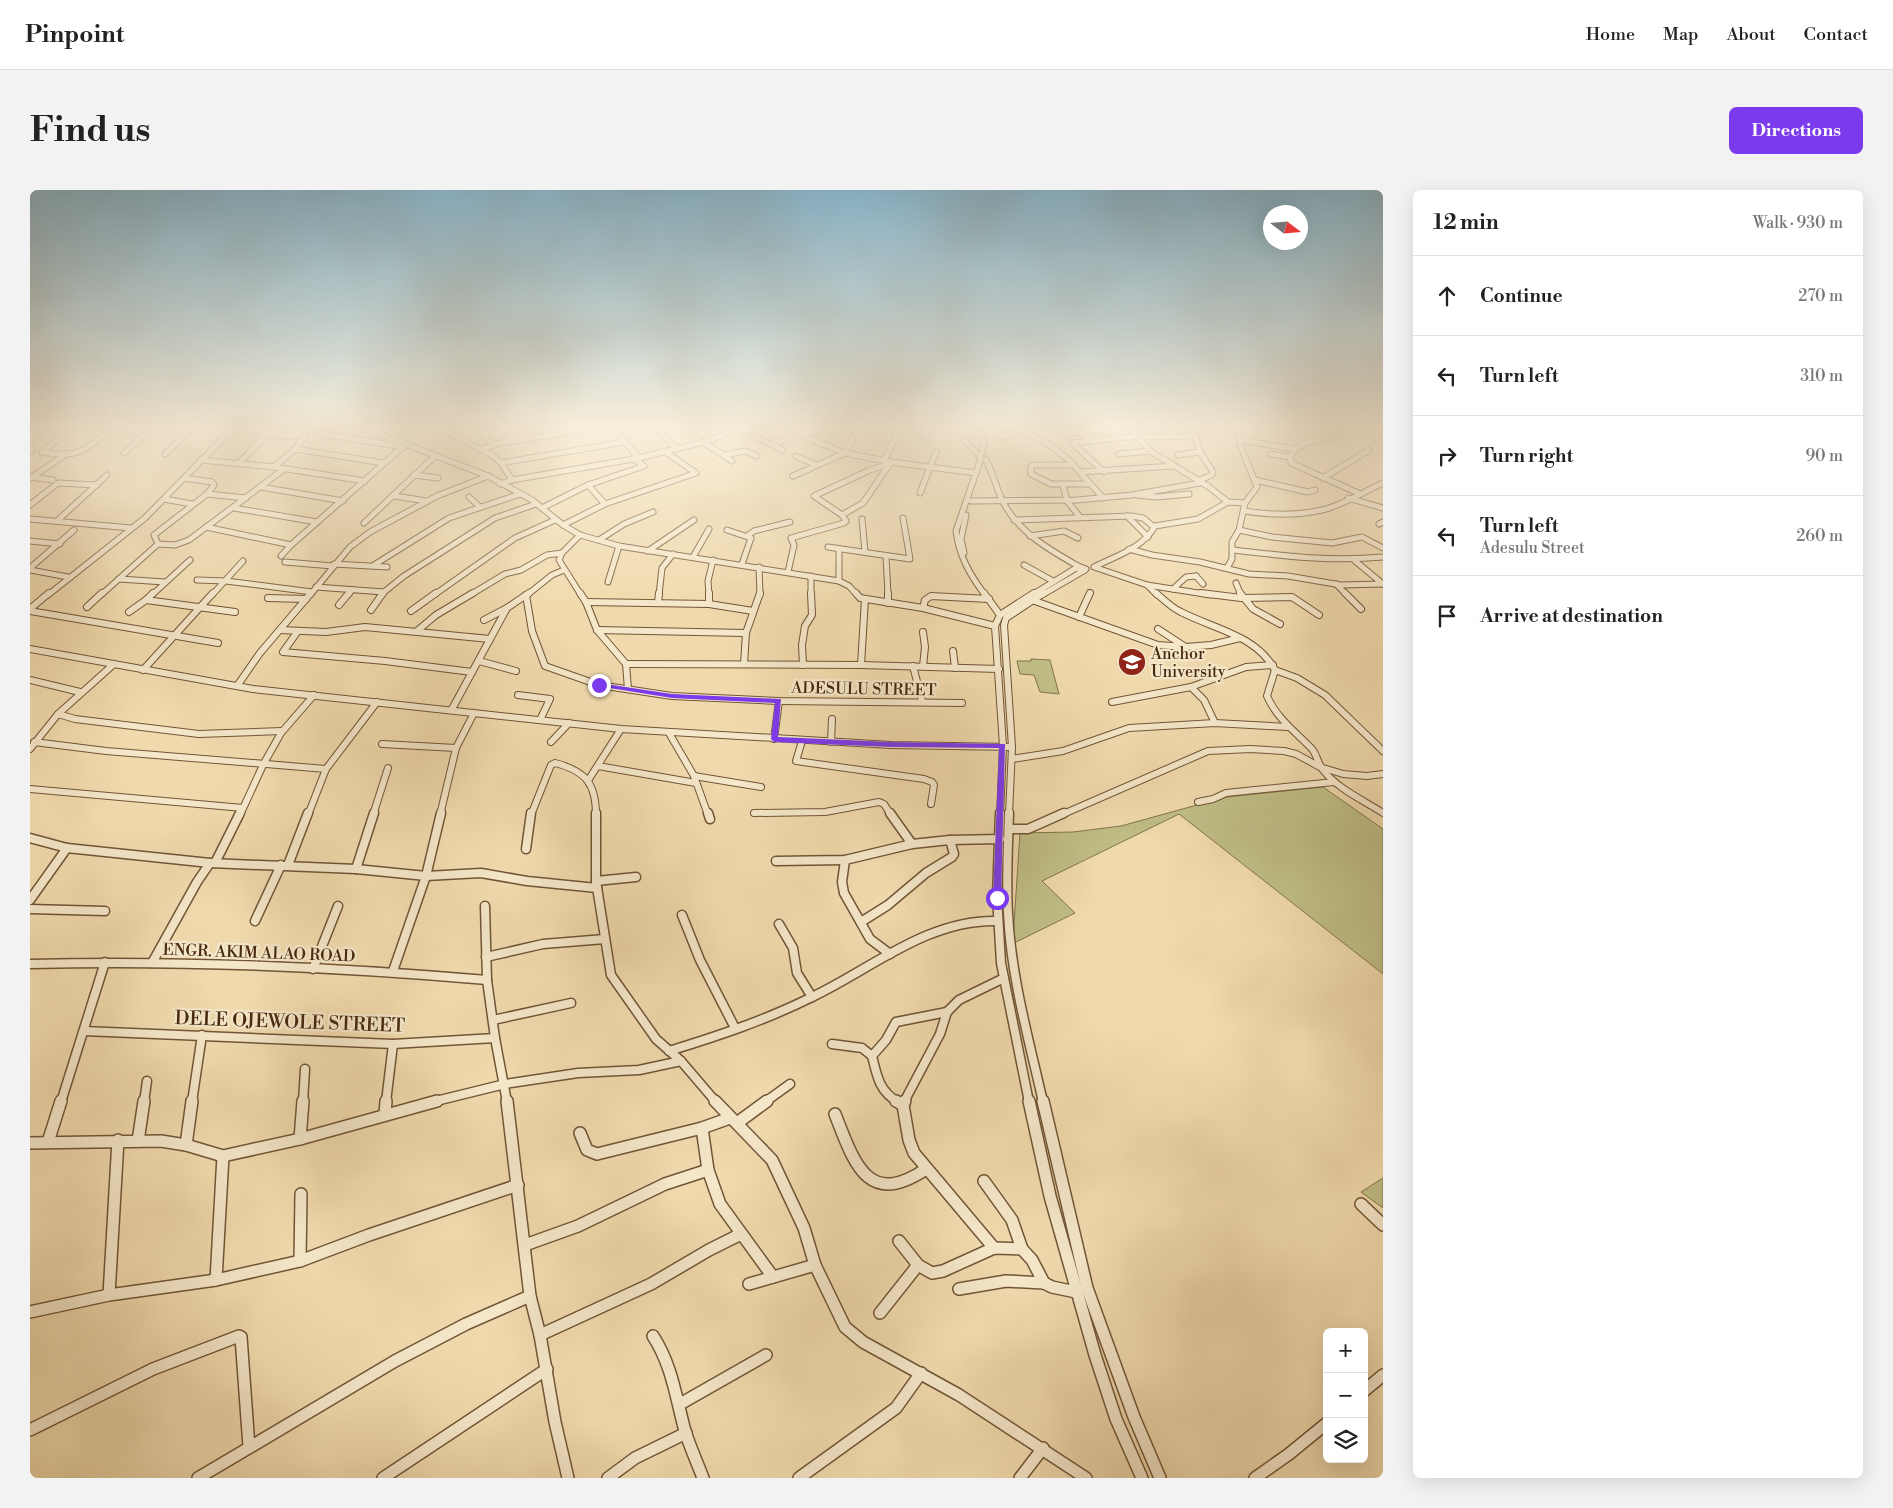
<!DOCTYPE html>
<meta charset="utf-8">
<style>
body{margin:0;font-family:"Libre Bodoni",serif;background:#f2f2f2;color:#222}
.controls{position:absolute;right:15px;bottom:15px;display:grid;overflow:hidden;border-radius:8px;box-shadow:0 5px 20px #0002}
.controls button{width:45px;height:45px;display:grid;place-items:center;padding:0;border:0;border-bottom:1px solid #e0e0e0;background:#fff;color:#222;font:25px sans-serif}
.compass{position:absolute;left:1233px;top:15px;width:45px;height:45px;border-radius:50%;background:#fff;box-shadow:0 5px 20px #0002;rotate:106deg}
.stop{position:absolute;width:15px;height:15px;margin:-11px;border:4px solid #7c3aed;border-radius:50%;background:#fff}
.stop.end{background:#7c3aed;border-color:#fff;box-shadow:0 1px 5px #0008}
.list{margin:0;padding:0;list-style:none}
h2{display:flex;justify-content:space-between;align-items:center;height:65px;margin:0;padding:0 20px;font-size:21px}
h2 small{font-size:16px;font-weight:400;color:#767676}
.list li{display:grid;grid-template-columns:32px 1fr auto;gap:15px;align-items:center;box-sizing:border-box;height:80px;padding:0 20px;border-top:1px solid #e0e0e0}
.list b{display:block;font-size:19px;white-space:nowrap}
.list p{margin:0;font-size:16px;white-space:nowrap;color:#767676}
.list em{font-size:16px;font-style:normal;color:#767676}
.icon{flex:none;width:28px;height:28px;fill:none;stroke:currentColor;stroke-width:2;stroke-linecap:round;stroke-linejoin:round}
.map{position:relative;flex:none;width:1353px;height:1288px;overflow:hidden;border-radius:8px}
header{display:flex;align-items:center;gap:30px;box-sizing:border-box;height:70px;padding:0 25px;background:#fff;border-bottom:1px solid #e0e0e0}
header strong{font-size:24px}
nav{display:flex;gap:28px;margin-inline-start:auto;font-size:18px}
.intro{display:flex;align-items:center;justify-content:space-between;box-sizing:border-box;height:120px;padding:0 30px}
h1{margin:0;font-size:35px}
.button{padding:12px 22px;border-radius:8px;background:#7c3aed;color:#fff;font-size:18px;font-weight:700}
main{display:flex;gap:30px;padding:0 30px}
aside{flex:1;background:#fff;border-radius:8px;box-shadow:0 5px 20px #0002}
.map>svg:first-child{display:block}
</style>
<header>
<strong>Pinpoint</strong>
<nav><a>Home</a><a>Map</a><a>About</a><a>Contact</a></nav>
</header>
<div class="intro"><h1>Find us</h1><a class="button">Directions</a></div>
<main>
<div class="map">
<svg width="1353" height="1288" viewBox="0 0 1353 1288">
<rect width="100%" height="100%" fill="#f0daad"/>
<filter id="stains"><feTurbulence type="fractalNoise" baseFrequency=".004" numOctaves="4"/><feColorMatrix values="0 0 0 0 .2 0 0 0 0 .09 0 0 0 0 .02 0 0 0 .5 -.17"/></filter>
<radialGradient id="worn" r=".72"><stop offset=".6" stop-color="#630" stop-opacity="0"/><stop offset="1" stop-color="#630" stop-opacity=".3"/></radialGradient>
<g fill="#c0be86" stroke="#84744a">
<polygon points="1001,469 1020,470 1029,504 1010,502 1004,485 990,484 987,471 1001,471"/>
<polygon points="1293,597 1353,639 1353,784 1149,624 1012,691 1045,723 984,753 984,734 990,643 1043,642 1091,636 1196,607"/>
<polygon points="1353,988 1353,1018 1331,1002"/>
</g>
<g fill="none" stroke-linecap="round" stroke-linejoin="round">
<defs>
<g id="minor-far3">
<path d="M45,236L12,262C50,269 57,259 84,236"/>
<polyline points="329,236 458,286 502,310 533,335 550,345 589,356 809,391 819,396 827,405"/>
<polyline points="407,236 463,266 471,273 482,290"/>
<polyline points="446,236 463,255"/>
<polyline points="581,236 609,268"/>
<polyline points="624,236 646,258"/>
<polyline points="666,236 678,248"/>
<polyline points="884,236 899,249"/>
<path d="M922,236L951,268L926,341C929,366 940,385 955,405"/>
<polyline points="944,236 954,252 952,263"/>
<polyline points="983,236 1014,251 1039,270 1073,308"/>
<polyline points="1099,236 1120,261 1179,297 1198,312"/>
<polyline points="1136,236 1145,246"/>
<polyline points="1162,236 1170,262 1183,282 1182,285 1167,291"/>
<polyline points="0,239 6,239"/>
<polyline points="711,239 752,260"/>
<polyline points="9,242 36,243"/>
<polyline points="342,242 354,236"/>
<polyline points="374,242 389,236"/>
<polyline points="287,243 367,256"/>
<polyline points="287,243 287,241 297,236"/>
<polyline points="264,244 276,236"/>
<polyline points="1033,244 1050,242 1063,250"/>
<polyline points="236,245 275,246 265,259 244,277"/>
<polyline points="770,245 815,263 861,272 946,283"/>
<polyline points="1115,247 1164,246"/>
<path d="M1290,247C1278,253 1258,257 1261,273L1328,303"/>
<polyline points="969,248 989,240"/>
<polyline points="1210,250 1264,259"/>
<polyline points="1286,251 1296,248 1303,250"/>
<polyline points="673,252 702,271"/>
<polyline points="472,253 574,236"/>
<polyline points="741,254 799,236"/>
<polyline points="265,259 354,273"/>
<polyline points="453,259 515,236"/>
<polyline points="0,262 2,260"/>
<polyline points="94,263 124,236"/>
<polyline points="135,264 164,236"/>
<polyline points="1089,264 1120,261"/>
<polyline points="1241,264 1260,267"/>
<polyline points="695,265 715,261 727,266"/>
<polyline points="1148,265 1170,262"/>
<polyline points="766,266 786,275"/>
<polyline points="171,270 244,277 335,291"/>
<path d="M956,270C963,283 966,297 972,310C988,342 1018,359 1048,376"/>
<polyline points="854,271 871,236"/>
<polyline points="209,273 236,245 248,236"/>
<polyline points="471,273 595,252"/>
<polyline points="1043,275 1003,275 1001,277 1001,284 1021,294 1059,294"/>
<polyline points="1050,282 1144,276"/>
<polyline points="1074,282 1042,253 1108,246"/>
<polyline points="384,285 408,288"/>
<polyline points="763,286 815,263 829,236"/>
<polyline points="0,287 23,290"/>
<polyline points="1,288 35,265"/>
<polyline points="1293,288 1339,260"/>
<polyline points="1225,290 1278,302 1285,300"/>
<polyline points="470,294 482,290 609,268 673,252 721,236"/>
<polyline points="558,295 575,314"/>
<polyline points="1033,296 1037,311 1050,327"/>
<polyline points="231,297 313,311"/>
<polyline points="890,303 906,262"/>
<polyline points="177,304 216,308"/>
<polyline points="1107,305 1127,307 1159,304"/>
<polyline points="364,306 397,311"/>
<polyline points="439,307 450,317"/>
<polyline points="1318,308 1353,318"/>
<polyline points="134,309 162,314"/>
<polyline points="941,311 1047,310 1102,305 1170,293"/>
<polyline points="0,315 28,293 67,295"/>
<polyline points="204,318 287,332"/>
<polyline points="512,318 558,295 614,276 603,268"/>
<path d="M1214,321C1240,325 1266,326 1292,320C1311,316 1335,301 1353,293"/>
<polyline points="812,325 784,306 840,280 860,274"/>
<polyline points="1097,326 1118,347"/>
<polyline points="0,329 101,338"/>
<polyline points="832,329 835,362"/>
<polyline points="984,330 1102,326 1113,328 1124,337"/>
<polyline points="27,331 77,285"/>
<polyline points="334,333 405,266"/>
<polyline points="1349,334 1353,332"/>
<polyline points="533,335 575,314 666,283 634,261"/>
<polyline points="176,337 261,355 375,255"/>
<polyline points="697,340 721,348 712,374"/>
<polyline points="1209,340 1242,347 1302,353 1332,347 1353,358"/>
<polyline points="550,345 532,363 529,370 551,405"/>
<polyline points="717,346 724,341 760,332"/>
<polyline points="1000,346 1034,341 1048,348"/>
<polyline points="569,350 594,334 623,322"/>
<polyline points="0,351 30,354"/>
<polyline points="128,354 124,345 177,304 184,295 182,292 154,288"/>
<polyline points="798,357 880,369 873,328"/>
<polyline points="809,359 809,391"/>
<polyline points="1099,359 1122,365 1170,372 1219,384 1258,386 1311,395 1353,394"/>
<path d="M1204,360C1254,366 1303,372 1353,367"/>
<polyline points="618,361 664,330"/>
<polyline points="934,363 931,349 936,325"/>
<polyline points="251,366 261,355"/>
<polyline points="856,366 858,405"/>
<polyline points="663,367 679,339"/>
<polyline points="1324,370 1353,394"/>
<polyline points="255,372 303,376"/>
<polyline points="304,374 357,377"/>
<polyline points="344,375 419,328 490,304"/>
<polyline points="994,375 1023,391"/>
<polyline points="729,377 730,405"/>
<polyline points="0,378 44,340"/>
<polyline points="1197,378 1202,369 1202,352 1209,340 1215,313 1227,297 1211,257 1206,236"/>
<polyline points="0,380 38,387"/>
<polyline points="758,382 764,355 761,348 814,333 816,331 812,325 833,313 861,272"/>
<polyline points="781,386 781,405"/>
<polyline points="1166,386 1173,394"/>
<polyline points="89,389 135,392"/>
<polyline points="167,390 196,391 282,402"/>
<polyline points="578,392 589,356"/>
<polyline points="1206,393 1211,405"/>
<polyline points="1306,394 1317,405"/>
<polyline points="1117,395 1127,405"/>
<polyline points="286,397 354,402 352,405"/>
<polyline points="1143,399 1156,387 1166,386"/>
<polyline points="354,402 374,386 465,328 506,314"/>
<polyline points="18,405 115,328 205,236"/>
<polyline points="71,405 128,354 145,355 159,350 254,279"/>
<polyline points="122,405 160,370"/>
<polyline points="182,405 213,371"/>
<polyline points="280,405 320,357 340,342 407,306 458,286"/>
<polyline points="318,405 322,400"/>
<polyline points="404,405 485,348 525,330"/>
<polyline points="440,405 475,384 491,380 517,365 532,363"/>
<polyline points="497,405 522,385 534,380"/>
<polyline points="629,405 632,378 643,364"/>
<polyline points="679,405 678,391 683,370"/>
<polyline points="1002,405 1046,378"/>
<polyline points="1012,405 1055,380 1056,379 1048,376 1046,378 1053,381"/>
<path d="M1181,405L1117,395L1064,377C1086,366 1113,358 1125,336L1168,329L1198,312L1215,313"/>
</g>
<g id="minor-far2">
<polyline points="123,403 116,410 205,422"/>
<polyline points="550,403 556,412 567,440 596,474 598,499"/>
<polyline points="679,403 679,414"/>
<polyline points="826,403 830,408 893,418 965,436"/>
<polyline points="858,403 858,413"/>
<polyline points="954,403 970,425"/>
<path d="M1126,403C1134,410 1142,418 1151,422C1184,439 1226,445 1245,480L1237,506C1247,529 1266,542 1282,559C1287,565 1288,574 1293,580C1308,599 1333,610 1353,623"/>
<polyline points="1171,403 1211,408 1262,407 1289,425"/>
<polyline points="1210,403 1223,419 1250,434"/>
<polyline points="1315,403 1331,419"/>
<polyline points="496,405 502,441 515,476 569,495 642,506 749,511 932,513"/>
<polyline points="238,408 276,409"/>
<polyline points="1002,410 1128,455 1155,457 1181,455 1210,448"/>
<polyline points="556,412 679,414 723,421"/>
<polyline points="628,413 629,403"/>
<polyline points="309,415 319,403"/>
<polyline points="57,417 72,403"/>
<polyline points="893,418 895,410 901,406 959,409"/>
<polyline points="0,419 19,403"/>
<polyline points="341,420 353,403"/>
<polyline points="0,421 188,453"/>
<polyline points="381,421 406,403"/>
<polyline points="99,422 116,410"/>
<polyline points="1049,427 1060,403"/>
<polyline points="454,430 477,418"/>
<polyline points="1128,439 1154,456"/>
<polyline points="250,440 296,442 335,437 460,449"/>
<polyline points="567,440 716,443"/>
<polyline points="268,441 253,462 355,471 442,482"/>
<polyline points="387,441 406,425 443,403"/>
<polyline points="893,442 895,457 893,476"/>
<polyline points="0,459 223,499 591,539 861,555 982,557"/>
<polyline points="923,461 925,478"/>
<polyline points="449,471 486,481"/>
<polyline points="596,474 831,475 969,479"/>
<polyline points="714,474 716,443 730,403"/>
<polyline points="773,475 772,455 775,436 782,425 781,403"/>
<polyline points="831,475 835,409"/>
<polyline points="883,476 892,511"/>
<polyline points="113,480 183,403"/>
<polyline points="1245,480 1267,488 1295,505 1353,561"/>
<polyline points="0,490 50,502"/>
<polyline points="207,496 230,463 281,403"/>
<polyline points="1161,497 1174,510 1185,533"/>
<polyline points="488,505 520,509 510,530"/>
<polyline points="1082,512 1161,497 1216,477 1243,475"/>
<polyline points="422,519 477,418 499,403"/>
<polyline points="28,524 45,529 169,544 252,541"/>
<polyline points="639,543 664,586 678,625"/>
<polyline points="744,549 749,511"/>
<polyline points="772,551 766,571 894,589 902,592 904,595 901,614"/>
<polyline points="4,552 76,561 296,579"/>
<polyline points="521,552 539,533"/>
<polyline points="801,552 802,529"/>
<polyline points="352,554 426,558"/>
<polyline points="0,559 28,524 84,474"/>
<polyline points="982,569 1033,561 1099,538 1185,533 1258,537"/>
<polyline points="568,576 666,593"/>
<polyline points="664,586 731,597"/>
<polyline points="559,589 591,539"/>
<polyline points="0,599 213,618"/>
<polyline points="1168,612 1183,609 1196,603 1304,592"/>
<polyline points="724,623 795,622 849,612 854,614 861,625"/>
<polyline points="210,625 233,575 251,543 284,505"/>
<polyline points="278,625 296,579 347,512"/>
<polyline points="343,625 358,578"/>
<polyline points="410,625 426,558 444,523"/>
<path d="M501,625L521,575L525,573C556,581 566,594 566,625"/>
<polyline points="970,625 973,556 965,436 970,425 1004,403"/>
<polyline points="979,625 982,557 974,435 976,428 1014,403"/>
<polyline points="1031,625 1178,561 1220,559 1254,561 1266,564 1290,577 1313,584 1337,586 1353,584"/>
</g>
<g id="minor-far1">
<polyline points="566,623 566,691 581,785 626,849 651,871 686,912"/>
<polyline points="678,623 680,629"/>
<polyline points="860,623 882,654"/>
<polyline points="970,623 967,707 971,773 999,912"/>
<path d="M979,623C978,657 976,690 978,723C981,787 999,850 1013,912"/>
<polyline points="979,639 998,639 1034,623"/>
<polyline points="0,648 37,658 180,673 326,679 396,686 451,683 497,691 567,698"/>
<polyline points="496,659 501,623"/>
<polyline points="815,670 812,692 814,703 840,749 860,764"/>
<polyline points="746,671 815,670 882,654 920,650 970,649"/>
<polyline points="185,673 210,623"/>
<polyline points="258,675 278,623"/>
<polyline points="326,679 344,623"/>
<polyline points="566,691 606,687"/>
<polyline points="0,710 37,658"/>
<polyline points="455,716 457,790 465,848 477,912"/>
<polyline points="0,719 75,721"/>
<polyline points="652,725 670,770 705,838"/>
<polyline points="225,731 251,675"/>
<polyline points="831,732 858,715 896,683 922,667 924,664 920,650"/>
<polyline points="749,734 763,758 767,783 782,807"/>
<polyline points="456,767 513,754 575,749"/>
<polyline points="122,773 167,692 180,673"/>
<path d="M0,774C152,770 306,777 457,790"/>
<polyline points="283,779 308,716"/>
<polyline points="363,781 396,686 411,623"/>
<polyline points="463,830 541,813"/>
<polyline points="54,841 363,854 465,848"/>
<polyline points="802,854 832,858 842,866"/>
<path d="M639,861C688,846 736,830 782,807C841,779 898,729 967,731"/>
<polyline points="31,912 75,772"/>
<polyline points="114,912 117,891"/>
<polyline points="162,912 172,845"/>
<polyline points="273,912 275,879"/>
<polyline points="356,912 363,854"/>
<polyline points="402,912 475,894 548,883 609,880 651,871"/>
<polyline points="735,912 760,894"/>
<path d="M868,912C849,901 847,886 842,866L856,850L866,832L917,822"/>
<polyline points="874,912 910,844 917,822 929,810 974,788"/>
</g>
<g id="minor">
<polyline points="477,911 500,1106 510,1145 525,1232 538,1288"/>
<polyline points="685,911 742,970 774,1038 785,1075 815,1137 833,1152 929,1205 1056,1288"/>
<polyline points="866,911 873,915"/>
<polyline points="875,911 873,915 879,950 884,963 964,1058"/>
<polyline points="999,911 1020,1006 1065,1165 1086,1229 1112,1288"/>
<polyline points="1013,911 1057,1098 1104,1227 1130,1288"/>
<polyline points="355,924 356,911"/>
<path d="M805,924C824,972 837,1019 896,979"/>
<polyline points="707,933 737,911"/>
<polyline points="672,938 678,980 690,1014 743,1087"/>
<polyline points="550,943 557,960 567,964 672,938 700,928"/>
<polyline points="270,949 273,911"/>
<polyline points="108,951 114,911"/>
<polyline points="18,952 31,911"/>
<polyline points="0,953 131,951 156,955 193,966 270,949 407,911"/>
<polyline points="156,955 162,911"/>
<polyline points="954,991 982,1030 992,1059"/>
<polyline points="1331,1014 1353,1035"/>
<polyline points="869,1051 888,1075 902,1083 913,1081 964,1058 992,1059 1002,1070 1014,1093 1022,1097 1046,1102 1050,1100"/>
<polyline points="495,1055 548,1036 635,994 678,980"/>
<polyline points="270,1071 271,1004"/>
<polyline points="186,1090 193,966"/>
<polyline points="719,1094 785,1075"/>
<polyline points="929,1099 976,1091 1014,1093"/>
<polyline points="79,1105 88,950"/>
<polyline points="0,1122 79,1105 186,1090 270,1071 339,1045 488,995"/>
<polyline points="850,1123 888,1075"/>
<polyline points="510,1145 621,1094 679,1060 711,1044"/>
<path d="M623,1146C642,1175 646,1208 655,1241C660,1257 667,1272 673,1288"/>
<polyline points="1334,1201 1353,1185"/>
<polyline points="650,1214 736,1165"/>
<polyline points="0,1240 123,1179 209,1146 211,1147 219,1257"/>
<polyline points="168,1288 365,1171 436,1134 500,1106"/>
<polyline points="353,1288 517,1179"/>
<polyline points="578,1288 605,1268 656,1243"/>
<polyline points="769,1288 866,1218 891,1183"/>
<polyline points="990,1288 1013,1258"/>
<polyline points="1225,1288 1259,1264 1297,1233"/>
</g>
</defs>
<use href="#minor-far3" stroke="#715536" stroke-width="7"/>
<use href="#minor-far2" stroke="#715536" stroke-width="8"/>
<use href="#minor-far1" stroke="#715536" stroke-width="11"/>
<use href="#minor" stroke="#715536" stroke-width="14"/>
<use href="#minor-far3" stroke="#f5e7ca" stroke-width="5"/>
<use href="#minor-far2" stroke="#f5e7ca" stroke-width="6"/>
<use href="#minor-far1" stroke="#f5e7ca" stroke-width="8"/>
<use href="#minor" stroke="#f5e7ca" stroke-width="11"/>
</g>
<linearGradient id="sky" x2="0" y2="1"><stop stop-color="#89b7ce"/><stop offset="0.57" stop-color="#f8eeda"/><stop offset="1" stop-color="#f8eeda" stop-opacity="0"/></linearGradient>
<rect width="1353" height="416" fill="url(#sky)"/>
<polygon fill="#7c3aed" points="569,493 642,504 751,509 748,547 861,552 975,554 971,708 967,711 963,708 969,558 861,557 744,552 741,549 745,513 642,508 567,496 567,494"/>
<defs>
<symbol id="university-disc" viewBox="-11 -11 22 22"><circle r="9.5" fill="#8f2418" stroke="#f5e7ca"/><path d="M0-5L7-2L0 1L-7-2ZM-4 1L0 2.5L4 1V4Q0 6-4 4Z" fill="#fff"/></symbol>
</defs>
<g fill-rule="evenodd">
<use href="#university-disc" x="1086" y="456" width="32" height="32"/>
</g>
<g text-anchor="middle" stroke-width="4.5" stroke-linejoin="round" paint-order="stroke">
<g font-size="16" fill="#47290f" stroke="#f5e7ca" text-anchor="start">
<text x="1121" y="469">Anchor<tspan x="1121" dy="18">University</tspan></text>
</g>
<g font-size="16" fill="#47290f" stroke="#f5e7ca">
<text transform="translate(834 498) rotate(1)" y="6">ADESULU STREET</text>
<text transform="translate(229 762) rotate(2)" y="6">ENGR. AKIM ALAO ROAD</text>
</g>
<g font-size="19" fill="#47290f" stroke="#f5e7ca">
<text transform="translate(260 831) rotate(2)" y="7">DELE OJEWOLE STREET</text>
</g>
</g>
<rect width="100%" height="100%" filter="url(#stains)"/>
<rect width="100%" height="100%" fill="url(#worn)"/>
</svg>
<div class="controls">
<button>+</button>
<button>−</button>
<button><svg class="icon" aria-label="layers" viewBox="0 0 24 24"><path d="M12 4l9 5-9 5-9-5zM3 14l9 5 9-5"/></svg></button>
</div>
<svg class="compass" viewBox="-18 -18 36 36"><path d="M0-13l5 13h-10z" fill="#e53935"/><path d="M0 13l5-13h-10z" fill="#767676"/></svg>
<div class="stop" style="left:967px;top:708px"></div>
<div class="stop end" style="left:569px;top:495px"></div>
</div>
<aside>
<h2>12 min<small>Walk · 930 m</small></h2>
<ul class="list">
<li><svg class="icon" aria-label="ahead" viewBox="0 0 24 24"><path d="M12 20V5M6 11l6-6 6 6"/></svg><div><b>Continue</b></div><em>270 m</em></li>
<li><svg class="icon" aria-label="left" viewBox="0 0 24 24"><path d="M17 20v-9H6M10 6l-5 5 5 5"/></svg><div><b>Turn left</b></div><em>310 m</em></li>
<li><svg class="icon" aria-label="right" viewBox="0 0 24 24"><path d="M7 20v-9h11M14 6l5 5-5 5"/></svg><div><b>Turn right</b></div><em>90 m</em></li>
<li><svg class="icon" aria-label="left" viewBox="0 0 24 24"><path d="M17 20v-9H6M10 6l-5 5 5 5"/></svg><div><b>Turn left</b><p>Adesulu Street</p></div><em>260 m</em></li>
<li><svg class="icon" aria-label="arrive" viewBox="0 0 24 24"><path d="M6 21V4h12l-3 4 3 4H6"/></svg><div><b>Arrive at destination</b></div></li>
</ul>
</aside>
</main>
